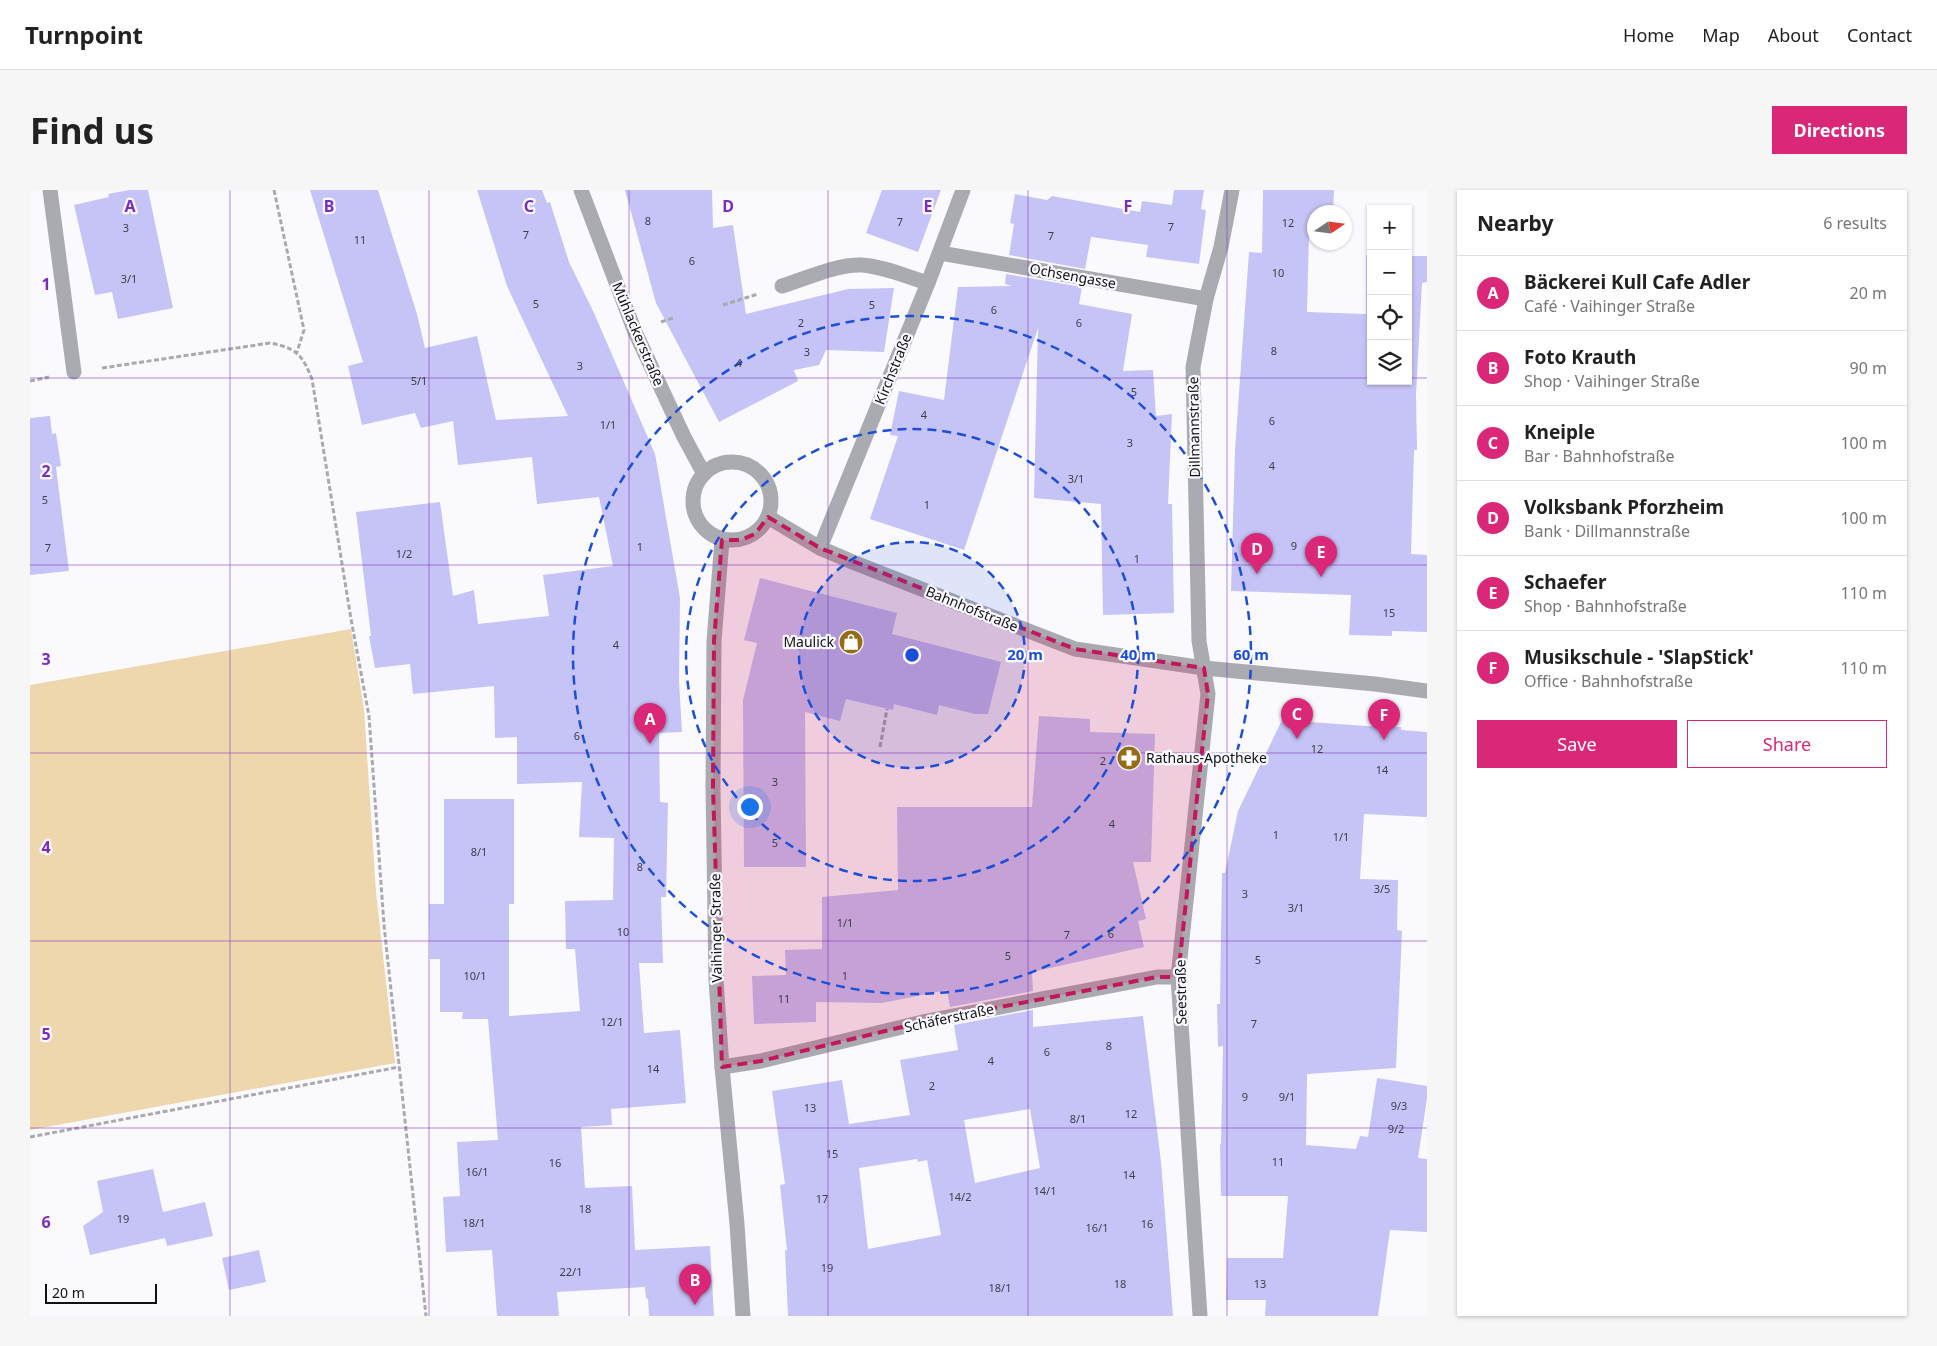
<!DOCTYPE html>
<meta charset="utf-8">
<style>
body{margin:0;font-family:"Noto Sans",sans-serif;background:#f6f6f6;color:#222}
.controls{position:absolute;right:15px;top:15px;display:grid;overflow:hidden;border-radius:0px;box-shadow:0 1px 4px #0004}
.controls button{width:45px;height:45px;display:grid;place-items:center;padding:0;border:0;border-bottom:1px solid #e0e0e0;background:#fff;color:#222;font:25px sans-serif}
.compass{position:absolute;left:1277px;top:15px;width:45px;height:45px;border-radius:50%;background:#fff;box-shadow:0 1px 4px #0004;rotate:77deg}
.scale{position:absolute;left:15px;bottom:12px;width:112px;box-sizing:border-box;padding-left:5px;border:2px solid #101015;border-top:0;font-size:14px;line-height:18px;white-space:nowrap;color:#101015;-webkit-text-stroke:4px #fafafe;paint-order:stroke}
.you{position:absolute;left:719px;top:616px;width:18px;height:18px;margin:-12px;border:4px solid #fff;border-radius:50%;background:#1a73e8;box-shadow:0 0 0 8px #1a73e833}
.badge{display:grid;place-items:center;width:32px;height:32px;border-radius:50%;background:#db2777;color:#fff;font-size:16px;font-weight:700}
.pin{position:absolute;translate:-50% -41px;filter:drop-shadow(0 1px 2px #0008)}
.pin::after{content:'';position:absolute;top:26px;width:18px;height:15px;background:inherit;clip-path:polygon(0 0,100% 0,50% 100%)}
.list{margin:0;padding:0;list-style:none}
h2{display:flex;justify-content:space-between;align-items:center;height:65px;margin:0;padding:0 20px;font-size:21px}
h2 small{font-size:16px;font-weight:400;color:#767676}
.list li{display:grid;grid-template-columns:32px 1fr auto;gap:15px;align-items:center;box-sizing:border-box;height:75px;padding:0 20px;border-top:1px solid #e0e0e0}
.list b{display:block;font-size:19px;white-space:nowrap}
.list p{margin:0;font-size:16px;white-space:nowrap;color:#767676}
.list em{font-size:16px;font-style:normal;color:#767676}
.actions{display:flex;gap:10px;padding:15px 20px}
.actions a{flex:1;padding:11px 0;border:1px solid #db2777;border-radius:0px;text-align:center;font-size:18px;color:#db2777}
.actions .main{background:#db2777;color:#fff}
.icon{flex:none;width:28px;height:28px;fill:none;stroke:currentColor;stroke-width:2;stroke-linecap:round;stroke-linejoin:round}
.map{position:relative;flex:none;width:1397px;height:1126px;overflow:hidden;border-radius:0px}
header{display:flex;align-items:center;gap:30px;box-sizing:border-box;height:70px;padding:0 25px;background:#fff;border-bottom:1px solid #e0e0e0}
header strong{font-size:24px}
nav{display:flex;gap:28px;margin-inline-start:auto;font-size:18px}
.intro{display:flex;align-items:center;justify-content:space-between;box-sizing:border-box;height:120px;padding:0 30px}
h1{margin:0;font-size:35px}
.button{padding:12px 22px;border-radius:0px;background:#db2777;color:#fff;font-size:18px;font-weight:700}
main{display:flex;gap:30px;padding:0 30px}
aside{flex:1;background:#fff;border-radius:0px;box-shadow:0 1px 4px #0004}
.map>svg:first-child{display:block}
</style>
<header>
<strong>Turnpoint</strong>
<nav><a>Home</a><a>Map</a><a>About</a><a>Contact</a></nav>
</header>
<div class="intro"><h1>Find us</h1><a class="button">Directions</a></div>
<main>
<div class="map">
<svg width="1397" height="1126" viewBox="0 0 1397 1126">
<rect width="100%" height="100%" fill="#fafafe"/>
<polygon fill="#eed6ad" points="321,439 334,519 346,702 365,873 0,940 0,495"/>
<g fill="#c6c3f6" fill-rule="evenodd">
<polygon points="99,0 118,0 143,118 88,129 82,102 65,105 44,15 79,7 78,4"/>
<polygon points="280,0 348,0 387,124 395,158 447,146 466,230 538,226 477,96 447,0 512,0 517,13 520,12 539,72 564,123 625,264 650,408 649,491 652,542 629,543 630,612 638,613 636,707 631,707 633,773 609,773 614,843 650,840 656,913 581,919 582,935 551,937 555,998 602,996 605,1060 680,1056 684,1126 619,1126 618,1108 616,1109 615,1097 527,1102 529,1126 467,1126 462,1060 416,1062 413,1007 430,1006 427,952 468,950 458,829 432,829 433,822 410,822 410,769 400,769 399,714 414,714 414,609 484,609 484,714 479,714 479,826 550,821 545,759 536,759 535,711 583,710 584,648 549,647 552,592 487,594 487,547 465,548 464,496 383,504 380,474 345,478 339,446 341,446 326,322 410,312 423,406 444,400 448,434 519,426 513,385 583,376 569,307 507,314 502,267 428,275 423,231 391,238 385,223 332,235 318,176 333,172"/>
<polygon points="595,0 682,0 683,38 703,35 716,124 818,99 864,98 854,162 796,160 789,175 764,180 768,191 689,232 626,113"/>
<polygon points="852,0 911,0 888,62 836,43"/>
<polygon points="1144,0 1174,0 1171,19 1176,20 1169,74 1116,67 1118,55 1061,47 1055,79 979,65 984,34 980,33 985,4 1017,10 1022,6 1110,22 1112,11 1142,15"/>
<polygon points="1233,0 1304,0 1303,22 1284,22 1284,45 1279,45 1277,122 1336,124 1336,65 1341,65 1341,191 1378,191 1378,66 1397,66 1397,92 1392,93 1386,205 1387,260 1384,260 1381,364 1397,365 1397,442 1362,441 1362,446 1319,445 1321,405 1201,401 1205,260 1219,62 1232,63"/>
<polygon points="976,84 1052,97 1049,114 1102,124 1093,181 1123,180 1126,226 1142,224 1138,314 1142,314 1144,423 1073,425 1071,314 1004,308 1008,138 934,360 840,329 868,246 860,245 869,201 914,210 928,97 982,96 975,94"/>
<polygon points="20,226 22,244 26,243 31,276 26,277 39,381 0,385 0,228"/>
<polygon points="730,388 867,423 862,444 971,472 958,524 945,524 909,515 907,525 864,514 863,520 816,509 810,531 775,522 776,677 714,677 713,510 727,453 714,450"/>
<polygon points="1009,526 1060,529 1060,542 1125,544 1121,672 1103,672 1116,729 1108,731 1114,757 1002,782 1003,801 920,817 917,800 852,813 786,812 786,832 724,834 722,786 756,785 755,760 792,759 792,707 868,700 867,617 1002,617"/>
<polygon points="1252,530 1336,536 1371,537 1371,540 1397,542 1397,627 1334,624 1330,689 1368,690 1367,740 1372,741 1366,878 1277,884 1276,955 1326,959 1330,946 1338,947 1347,888 1397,896 1397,908 1388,968 1397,969 1397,1042 1360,1040 1348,1126 1235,1126 1236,1110 1196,1110 1197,1068 1253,1068 1258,1006 1191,1006 1190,954 1191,954 1193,856 1188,857 1187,814 1190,814 1192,683 1195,683 1208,621"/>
<path d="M1003,820V837L1113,826L1131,972L1143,1126H758L755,1060H757L750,995L755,994L742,901L812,890L819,934L880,925L870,870L928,860L924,835ZM1000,919L1010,978L945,993L934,930ZM887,969L888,972L897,970L911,1045L838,1059L829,978Z"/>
<polygon points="123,979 133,1022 175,1012 183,1046 137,1056 135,1048 60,1065 53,1036 73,1022 67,991"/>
<polygon points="229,1060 236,1092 199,1100 192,1068"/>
</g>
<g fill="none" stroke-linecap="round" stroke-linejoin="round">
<g stroke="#aaaaae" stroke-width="3" stroke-dasharray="5 2.5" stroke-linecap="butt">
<polyline points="244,0 274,140 267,162"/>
<polyline points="693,115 728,104"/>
<polyline points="631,132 643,128"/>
<path d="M72,178L240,153C266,158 272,164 282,189L321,429L339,526L354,735L396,1126"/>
<polyline points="0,191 19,187"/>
<polyline points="850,557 857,519"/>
<polyline points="0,947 369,877"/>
</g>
<g stroke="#aaaab1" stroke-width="15">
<polyline points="20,0 44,182"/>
<polyline points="551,0 605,142 654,247 674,284"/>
<polyline points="910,63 1176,109"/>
<path d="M752,96C775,89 807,74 831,75C853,76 877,87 898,93"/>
<circle cx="702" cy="311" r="39"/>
<polyline points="738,327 790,358 825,373 1045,459 1174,478 1345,494 1397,501"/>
<polyline points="692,350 684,451 683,597 686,790 692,877 707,1034 713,1126"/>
<polyline points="790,358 898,93 933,0"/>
<polyline points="692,877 731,871 897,831 1127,787 1148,787"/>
<polyline points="1170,1126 1148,787 1178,504 1169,451 1163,177 1176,109 1191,57 1202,0"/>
</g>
</g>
<path fill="#c2185b" fill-opacity="0.2" stroke="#c2185b" stroke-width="4" stroke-dasharray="10 6" stroke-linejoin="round" d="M738,327L790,358L1045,459L1174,478L1178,504L1148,787H1127L897,831L731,871L692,877L683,597L684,451L692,350H711L725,344Z"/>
<path fill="none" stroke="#7b2cbf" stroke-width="1" stroke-opacity="0.55" d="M200,0V1126M399,0V1126M599,0V1126M798,0V1126M998,0V1126M1197,0V1126M0,188H1341M1378,188H1397M0,375H1397M0,563H1397M0,751H1397M0,938H1397"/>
<circle cx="882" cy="465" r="113" fill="#1d4ed8" fill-opacity=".12"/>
<g fill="none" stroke="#1d4ed8" stroke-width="2.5" stroke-dasharray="9 6">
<circle cx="882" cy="465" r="113"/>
<circle cx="882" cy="465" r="226"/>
<circle cx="882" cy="465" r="339"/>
</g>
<defs>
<symbol id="shop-disc" viewBox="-11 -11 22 22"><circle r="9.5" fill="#956d17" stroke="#fafafe"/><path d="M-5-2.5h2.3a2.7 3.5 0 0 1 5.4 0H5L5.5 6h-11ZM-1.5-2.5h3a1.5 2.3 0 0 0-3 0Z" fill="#fff"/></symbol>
<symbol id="pharmacy-disc" viewBox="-11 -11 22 22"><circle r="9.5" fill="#956d17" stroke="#fafafe"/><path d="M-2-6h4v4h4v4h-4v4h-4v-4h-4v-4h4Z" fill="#fff"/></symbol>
</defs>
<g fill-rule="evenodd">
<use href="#shop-disc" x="807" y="438" width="28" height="28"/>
<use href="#pharmacy-disc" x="1085" y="554" width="28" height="28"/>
</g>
<g text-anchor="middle" stroke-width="4.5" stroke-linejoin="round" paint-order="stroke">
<g font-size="11" fill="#3e3d4d">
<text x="618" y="35">8</text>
<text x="870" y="36">7</text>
<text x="1258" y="37">12</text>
<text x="1141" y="41">7</text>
<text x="96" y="42">3</text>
<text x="496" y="49">7</text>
<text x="1021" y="50">7</text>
<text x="330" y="54">11</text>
<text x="662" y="75">6</text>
<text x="1248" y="87">10</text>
<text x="99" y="93">3/1</text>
<text x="506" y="118">5</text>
<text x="842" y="119">5</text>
<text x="964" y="124">6</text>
<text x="771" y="137">2</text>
<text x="1049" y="137">6</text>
<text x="1244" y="165">8</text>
<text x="777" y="166">3</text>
<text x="709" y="177">4</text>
<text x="550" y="180">3</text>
<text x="389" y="195">5/1</text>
<text x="1104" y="206">5</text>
<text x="894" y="229">4</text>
<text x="1242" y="235">6</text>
<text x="578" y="239">1/1</text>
<text x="1100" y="257">3</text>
<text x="1242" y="280">4</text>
<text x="1046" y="293">3/1</text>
<text x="15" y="314">5</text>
<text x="897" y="319">1</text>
<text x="1264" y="360">9</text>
<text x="610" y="361">1</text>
<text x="18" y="362">7</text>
<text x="374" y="368">1/2</text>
<text x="1107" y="373">1</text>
<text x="1359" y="427">15</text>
<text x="586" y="459">4</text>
<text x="547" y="550">6</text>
<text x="1287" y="563">12</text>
<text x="1073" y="575">2</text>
<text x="1352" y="584">14</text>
<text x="745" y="596">3</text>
<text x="1082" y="638">4</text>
<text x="1246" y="649">1</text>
<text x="1311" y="651">1/1</text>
<text x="745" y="657">5</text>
<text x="449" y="666">8/1</text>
<text x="610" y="681">8</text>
<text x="1352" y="703">3/5</text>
<text x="1215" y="708">3</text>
<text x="1266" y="722">3/1</text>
<text x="815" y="737">1/1</text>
<text x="593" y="746">10</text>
<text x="1081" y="748">6</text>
<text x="1037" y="749">7</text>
<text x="978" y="770">5</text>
<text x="1228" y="774">5</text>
<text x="445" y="790">10/1</text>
<text x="815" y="790">1</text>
<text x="754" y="813">11</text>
<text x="582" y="836">12/1</text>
<text x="1224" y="838">7</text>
<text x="1079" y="860">8</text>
<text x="1017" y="866">6</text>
<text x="961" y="875">4</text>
<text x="623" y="883">14</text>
<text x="902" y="900">2</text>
<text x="1215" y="911">9</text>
<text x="1257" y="911">9/1</text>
<text x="1369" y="920">9/3</text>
<text x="780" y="922">13</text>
<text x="1101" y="928">12</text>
<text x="1048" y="933">8/1</text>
<text x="1366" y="943">9/2</text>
<text x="802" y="968">15</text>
<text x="1248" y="976">11</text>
<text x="525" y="977">16</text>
<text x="447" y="986">16/1</text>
<text x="1099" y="989">14</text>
<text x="1015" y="1005">14/1</text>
<text x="930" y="1011">14/2</text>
<text x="792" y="1013">17</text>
<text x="555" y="1023">18</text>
<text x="93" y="1033">19</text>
<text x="444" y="1037">18/1</text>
<text x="1117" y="1038">16</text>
<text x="1067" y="1042">16/1</text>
<text x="797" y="1082">19</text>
<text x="541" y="1086">22/1</text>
<text x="1090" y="1098">18</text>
<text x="1230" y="1098">13</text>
<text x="970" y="1102">18/1</text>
</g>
<g font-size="14" fill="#101015" stroke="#fafafe">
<text transform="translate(1043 86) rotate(10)" y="5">Ochsengasse</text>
<text transform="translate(608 144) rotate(67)" y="5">Mühlackerstraße</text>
<text transform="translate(863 179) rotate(-68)" y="5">Kirchstraße</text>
<text transform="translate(1164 237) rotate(-91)" y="5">Dillmannstraße</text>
<text transform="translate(942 419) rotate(22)" y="5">Bahnhofstraße</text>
<text transform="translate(686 738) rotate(-91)" y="5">Vaihinger Straße</text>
<text transform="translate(1151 802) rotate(-91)" y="5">Seestraße</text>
<text transform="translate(919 828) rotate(-12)" y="5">Schäferstraße</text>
</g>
<g font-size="14" fill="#101015" stroke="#fafafe" text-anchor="end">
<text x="804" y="457">Maulick</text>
<text x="1116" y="573" text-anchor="start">Rathaus-Apotheke</text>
</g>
</g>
<g font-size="16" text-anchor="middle" font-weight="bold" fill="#7b2cbf" stroke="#fafafe" stroke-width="4.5" stroke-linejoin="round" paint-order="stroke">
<text x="100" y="22">A</text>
<text x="299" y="22">B</text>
<text x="499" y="22">C</text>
<text x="698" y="22">D</text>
<text x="898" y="22">E</text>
<text x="1098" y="22">F</text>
<text x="16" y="100">1</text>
<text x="16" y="287">2</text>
<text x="16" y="475">3</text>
<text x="16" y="663">4</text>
<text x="16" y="850">5</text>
<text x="16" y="1038">6</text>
</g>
<circle cx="882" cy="465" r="8" fill="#1d4ed8" stroke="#fafafe" stroke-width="2.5"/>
<g font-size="15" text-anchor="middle" font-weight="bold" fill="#1d4ed8" stroke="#fafafe" stroke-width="4.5" stroke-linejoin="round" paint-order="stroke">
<text x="995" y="470">20 m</text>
<text x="1108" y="470">40 m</text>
<text x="1221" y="470">60 m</text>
</g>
</svg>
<div class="controls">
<button>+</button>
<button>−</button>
<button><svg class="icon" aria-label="locate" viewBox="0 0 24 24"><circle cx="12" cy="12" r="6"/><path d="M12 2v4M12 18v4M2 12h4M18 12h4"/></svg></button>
<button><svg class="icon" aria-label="layers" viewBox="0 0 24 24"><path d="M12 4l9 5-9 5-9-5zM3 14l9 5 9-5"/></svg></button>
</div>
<svg class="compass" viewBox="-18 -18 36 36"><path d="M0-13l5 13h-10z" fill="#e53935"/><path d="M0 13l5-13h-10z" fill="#767676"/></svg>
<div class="scale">20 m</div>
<div class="you"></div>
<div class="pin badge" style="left:620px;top:554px">A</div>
<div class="pin badge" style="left:665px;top:1115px">B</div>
<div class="pin badge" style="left:1267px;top:549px">C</div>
<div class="pin badge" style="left:1227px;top:384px">D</div>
<div class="pin badge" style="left:1291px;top:387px">E</div>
<div class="pin badge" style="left:1354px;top:550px">F</div>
</div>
<aside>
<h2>Nearby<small>6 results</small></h2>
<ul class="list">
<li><span class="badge">A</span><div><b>Bäckerei Kull Cafe Adler</b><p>Café · Vaihinger Straße</p></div><em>20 m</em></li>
<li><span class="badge">B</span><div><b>Foto Krauth</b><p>Shop · Vaihinger Straße</p></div><em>90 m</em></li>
<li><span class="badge">C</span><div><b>Kneiple</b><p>Bar · Bahnhofstraße</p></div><em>100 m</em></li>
<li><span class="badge">D</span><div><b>Volksbank Pforzheim</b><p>Bank · Dillmannstraße</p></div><em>100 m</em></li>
<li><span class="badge">E</span><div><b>Schaefer</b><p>Shop · Bahnhofstraße</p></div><em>110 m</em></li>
<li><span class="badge">F</span><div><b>Musikschule - 'SlapStick'</b><p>Office · Bahnhofstraße</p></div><em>110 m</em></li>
</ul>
<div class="actions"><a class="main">Save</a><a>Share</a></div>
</aside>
</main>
